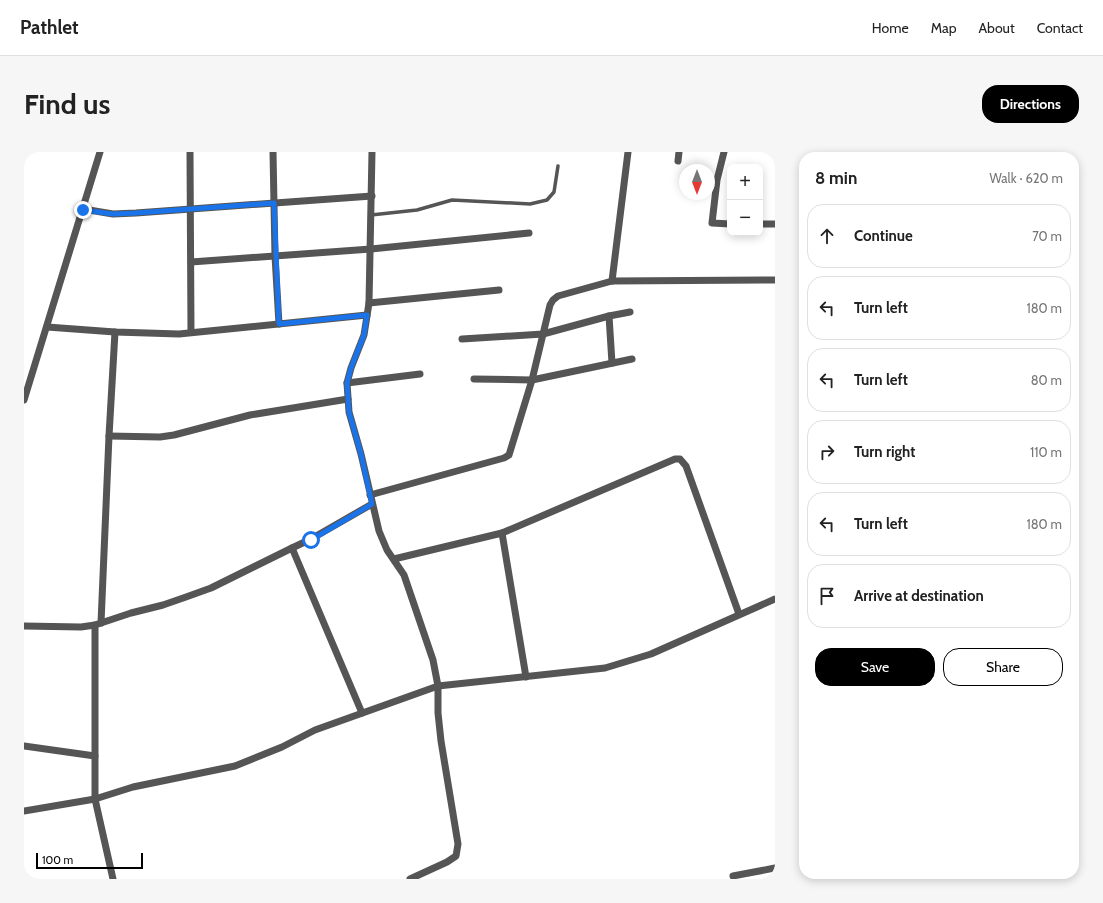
<!DOCTYPE html>
<meta charset="utf-8">
<style>
body{margin:0;font-family:Cabin,sans-serif;background:#f6f6f6;color:#222}
.controls{position:absolute;right:12px;top:12px;display:grid;overflow:hidden;border-radius:8px;box-shadow:0 2px 10px #0003}
.controls button{width:36px;height:36px;display:grid;place-items:center;padding:0;border:0;border-bottom:1px solid #e0e0e0;background:#fff;color:#222;font:20px sans-serif}
.compass{position:absolute;left:655px;top:12px;width:36px;height:36px;border-radius:50%;background:#fff;box-shadow:0 2px 10px #0003;rotate:180deg}
.scale{position:absolute;left:12px;bottom:10px;width:107px;box-sizing:border-box;padding-left:4px;border:2px solid #000;border-top:0;font-size:11px;line-height:14px;white-space:nowrap;color:#000;-webkit-text-stroke:3px #fff;paint-order:stroke}
.stop{position:absolute;width:12px;height:12px;margin:-9px;border:3px solid #1a73e8;border-radius:50%;background:#fff}
.stop.end{background:#1a73e8;border-color:#fff;box-shadow:0 1px 4px #0008}
.list{margin:0;padding:0;list-style:none}
h2{display:flex;justify-content:space-between;align-items:center;height:52px;margin:0;padding:0 16px;font-size:17px}
h2 small{font-size:13px;font-weight:400;color:#767676}
.list li{display:grid;grid-template-columns:26px 1fr auto;gap:12px;align-items:center;box-sizing:border-box;height:64px;margin:0 8px 8px;padding:0 8px;border:1px solid #e0e0e0;border-radius:16px}
.list b{display:block;font-size:15px;white-space:nowrap}
.list em{font-size:13px;font-style:normal;color:#767676}
.actions{display:flex;gap:8px;padding:12px 16px}
.actions a{flex:1;padding:9px 0;border:1px solid #000;border-radius:16px;text-align:center;font-size:14px;color:#000}
.actions .main{background:#000;color:#fff}
.icon{flex:none;width:22px;height:22px;fill:none;stroke:currentColor;stroke-width:2;stroke-linecap:round;stroke-linejoin:round}
.map{position:relative;flex:none;width:751px;height:727px;overflow:hidden;border-radius:16px}
header{display:flex;align-items:center;gap:24px;box-sizing:border-box;height:56px;padding:0 20px;background:#fff;border-bottom:1px solid #e0e0e0}
header strong{font-size:19px}
nav{display:flex;gap:22px;margin-inline-start:auto;font-size:14px}
.intro{display:flex;align-items:center;justify-content:space-between;box-sizing:border-box;height:96px;padding:0 24px}
h1{margin:0;font-size:28px}
.button{padding:10px 18px;border-radius:16px;background:#000;color:#fff;font-size:14px;font-weight:700}
main{display:flex;gap:24px;padding:0 24px}
aside{flex:1;background:#fff;border-radius:16px;box-shadow:0 2px 10px #0003}
.map>svg:first-child{display:block}
</style>
<header>
<strong>Pathlet</strong>
<nav><a>Home</a><a>Map</a><a>About</a><a>Contact</a></nav>
</header>
<div class="intro"><h1>Find us</h1><a class="button">Directions</a></div>
<main>
<div class="map">
<svg width="751" height="727" viewBox="0 0 751 727">
<rect width="100%" height="100%" fill="#fff"/>
<g fill="none" stroke-linecap="round" stroke-linejoin="round">
<polyline stroke="#555" stroke-width="3.5" points="347,63 393,58 428,48 506,52 523,48 530,40 534,14"/>
<g stroke="#555" stroke-width="7">
<polyline points="166,0 167,180"/>
<polyline points="249,0 251,104 255,172"/>
<polyline points="348,0 345,151 340,183 327,216 323,231 325,260 337,302 355,379 363,398 380,423 409,508 414,534 414,561 417,589 434,692 432,704 423,710 386,727"/>
<polyline points="700,0 693,28 688,71 706,72"/>
<polyline points="654,9 655,0"/>
<polyline points="59,57 89,62 112,61 348,44"/>
<polyline points="736,72 751,72"/>
<polyline points="167,110 347,97 505,81"/>
<polyline points="588,129 604,0"/>
<polyline points="345,151 475,138"/>
<polyline points="585,164 588,211"/>
<polyline points="23,175 91,180 155,182 343,163"/>
<polyline points="438,187 519,182 585,164 606,160"/>
<polyline points="450,227 508,228 608,207"/>
<polyline points="323,231 396,222"/>
<polyline points="0,248 76,0"/>
<polyline points="85,284 136,285 150,283 226,263 324,247"/>
<polyline points="346,343 480,306 485,303 508,228 526,153 529,148 534,144 588,129 751,128"/>
<polyline points="478,381 651,307 656,307 662,314 715,462"/>
<polyline points="268,396 338,561"/>
<polyline points="370,407 478,381 502,525"/>
<polyline points="77,471 85,284 91,180"/>
<polyline points="71,473 71,647 89,727"/>
<polyline points="0,474 57,475 71,473 107,461 139,453 162,445 187,436 268,396 287,387 348,352"/>
<polyline points="0,594 71,604"/>
<polyline points="0,659 71,647 109,635 211,614 258,595 291,578 414,534 581,516 627,502 751,447"/>
<polyline points="709,724 751,716"/>
</g>
</g>
<g fill="none" stroke-linecap="round" stroke-linejoin="round">
<polyline stroke="#1a73e8" stroke-width="5" points="59,58 89,62 112,61 250,51 255,172 343,163 340,183 327,216 323,231 325,260 337,302 348,352 287,388"/>
</g>
</svg>
<div class="controls">
<button>+</button>
<button>−</button>
</div>
<svg class="compass" viewBox="-18 -18 36 36"><path d="M0-13l5 13h-10z" fill="#e53935"/><path d="M0 13l5-13h-10z" fill="#767676"/></svg>
<div class="scale">100 m</div>
<div class="stop" style="left:287px;top:388px"></div>
<div class="stop end" style="left:59px;top:58px"></div>
</div>
<aside>
<h2>8 min<small>Walk · 620 m</small></h2>
<ul class="list">
<li><svg class="icon" aria-label="ahead" viewBox="0 0 24 24"><path d="M12 20V5M6 11l6-6 6 6"/></svg><div><b>Continue</b></div><em>70 m</em></li>
<li><svg class="icon" aria-label="left" viewBox="0 0 24 24"><path d="M17 20v-9H6M10 6l-5 5 5 5"/></svg><div><b>Turn left</b></div><em>180 m</em></li>
<li><svg class="icon" aria-label="left" viewBox="0 0 24 24"><path d="M17 20v-9H6M10 6l-5 5 5 5"/></svg><div><b>Turn left</b></div><em>80 m</em></li>
<li><svg class="icon" aria-label="right" viewBox="0 0 24 24"><path d="M7 20v-9h11M14 6l5 5-5 5"/></svg><div><b>Turn right</b></div><em>110 m</em></li>
<li><svg class="icon" aria-label="left" viewBox="0 0 24 24"><path d="M17 20v-9H6M10 6l-5 5 5 5"/></svg><div><b>Turn left</b></div><em>180 m</em></li>
<li><svg class="icon" aria-label="arrive" viewBox="0 0 24 24"><path d="M6 21V4h12l-3 4 3 4H6"/></svg><div><b>Arrive at destination</b></div></li>
</ul>
<div class="actions"><a class="main">Save</a><a>Share</a></div>
</aside>
</main>
